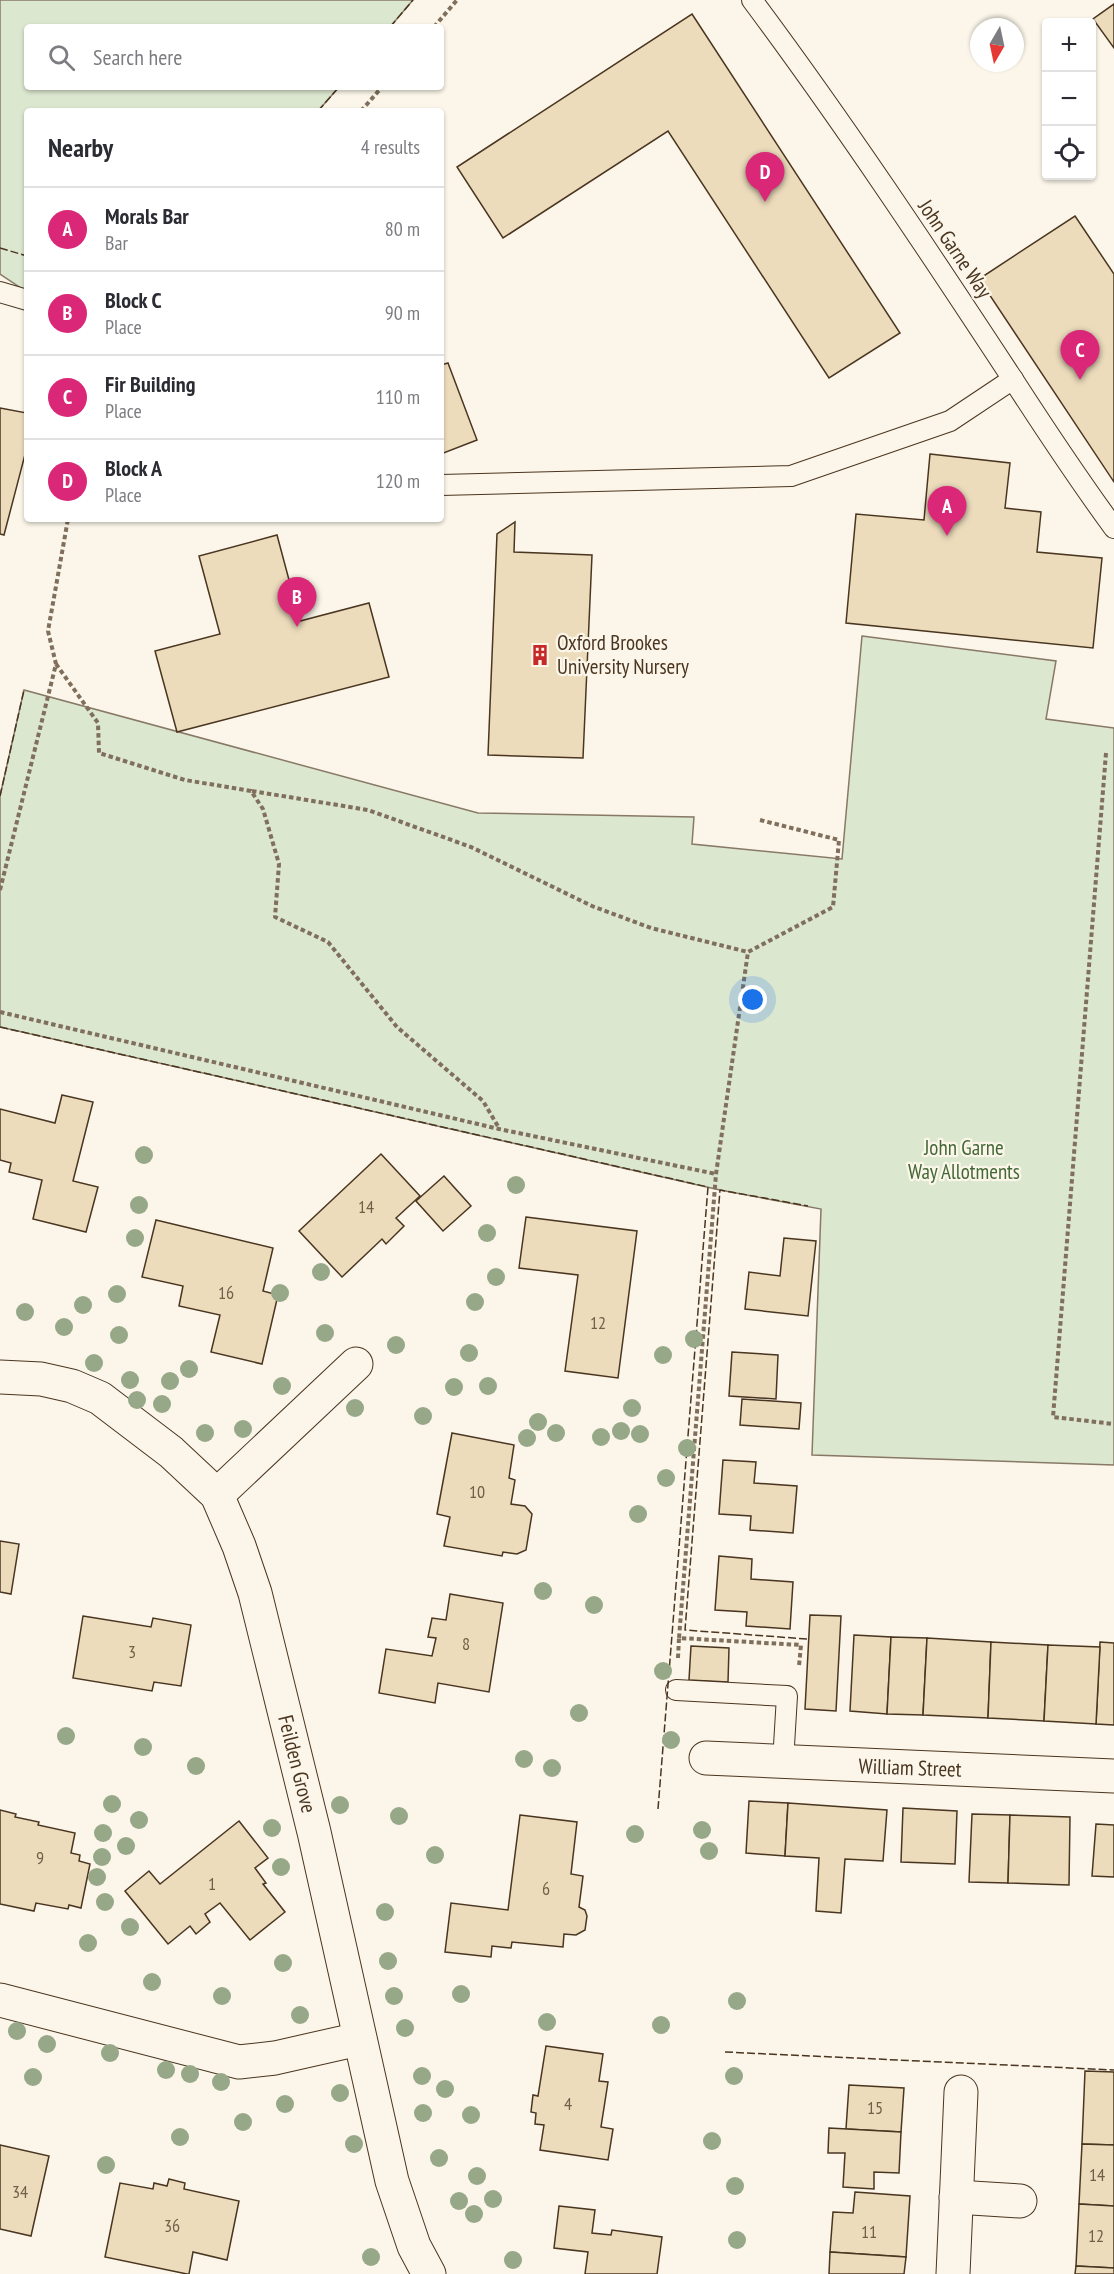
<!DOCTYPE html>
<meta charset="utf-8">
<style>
body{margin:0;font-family:"PT Sans Narrow",sans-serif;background:#f2f2f3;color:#2b2b33}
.controls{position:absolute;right:18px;top:18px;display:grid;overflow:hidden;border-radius:6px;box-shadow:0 2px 4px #0004}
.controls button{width:54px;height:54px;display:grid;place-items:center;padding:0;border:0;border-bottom:2px solid #e1e1e2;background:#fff;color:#2b2b33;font:30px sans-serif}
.compass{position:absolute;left:970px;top:18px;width:54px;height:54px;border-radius:50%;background:#fff;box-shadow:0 2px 4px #0004;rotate:189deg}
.you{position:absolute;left:753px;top:1000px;width:21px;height:21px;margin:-15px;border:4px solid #fff;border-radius:50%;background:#1a73e8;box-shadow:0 0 0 9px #1a73e833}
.badge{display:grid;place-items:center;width:39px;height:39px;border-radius:50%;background:#db2777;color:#fff;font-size:20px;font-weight:700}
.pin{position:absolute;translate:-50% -50px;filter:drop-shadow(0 2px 3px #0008)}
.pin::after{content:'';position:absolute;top:32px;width:21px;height:18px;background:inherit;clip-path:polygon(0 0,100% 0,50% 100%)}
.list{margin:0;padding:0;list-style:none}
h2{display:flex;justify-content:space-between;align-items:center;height:78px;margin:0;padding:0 24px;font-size:26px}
h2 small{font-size:20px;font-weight:400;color:#7c7c81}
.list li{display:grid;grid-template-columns:39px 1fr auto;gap:18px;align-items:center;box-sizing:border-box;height:84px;padding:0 24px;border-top:2px solid #e1e1e2}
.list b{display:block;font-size:22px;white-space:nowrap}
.list p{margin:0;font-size:20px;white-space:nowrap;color:#7c7c81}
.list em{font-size:20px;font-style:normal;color:#7c7c81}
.icon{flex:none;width:33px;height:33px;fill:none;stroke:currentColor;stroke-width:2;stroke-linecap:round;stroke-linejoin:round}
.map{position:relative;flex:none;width:1114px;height:2274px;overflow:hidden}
.search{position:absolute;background:#fff;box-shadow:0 2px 4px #0004;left:24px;top:24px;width:420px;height:66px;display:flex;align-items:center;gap:15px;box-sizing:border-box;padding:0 21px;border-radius:6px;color:#7c7c81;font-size:22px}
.panel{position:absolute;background:#fff;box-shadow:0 2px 4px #0004;left:24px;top:108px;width:420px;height:414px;border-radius:6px}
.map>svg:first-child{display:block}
</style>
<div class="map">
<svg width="1114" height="2274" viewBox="0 0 1114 2274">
<rect width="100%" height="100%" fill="#fbf6e9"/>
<g fill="#dce7d0" stroke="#887966" stroke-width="1.5">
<polygon points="0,0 413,0 390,27 27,27 27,87 339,87 318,111 27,111 27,292 0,274"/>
<polygon points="862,636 1056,661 1046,719 1114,728 1114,1465 812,1455 821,1209 720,1190 0,1027 0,796 24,690 478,813 694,817 692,844 842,859"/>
</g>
<g fill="#ecdcbc" stroke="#4a3520" stroke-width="1.5">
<polygon points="1114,4 1114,48 1093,19"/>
<polygon points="692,14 900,333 829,378 668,131 503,238 457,167"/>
<polygon points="1075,216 1114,274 1114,482 979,279"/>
<polygon points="448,363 477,440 441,454 441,365"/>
<polygon points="0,408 27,413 27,447 4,535 0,534"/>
<polygon points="930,454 1010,463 1005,508 1041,512 1037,552 1102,558 1093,648 846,623 856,514 924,520"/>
<polygon points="515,522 514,552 592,555 583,758 488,755 497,534"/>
<polygon points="277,535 300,621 369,603 389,677 177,732 155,651 220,634 199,556"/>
<polygon points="62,1095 93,1102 73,1181 98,1187 86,1232 33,1219 42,1180 9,1172 11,1163 0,1160 0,1109 55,1123"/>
<polygon points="381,1154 420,1196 396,1218 404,1226 386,1244 382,1239 342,1277 299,1231"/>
<polygon points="444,1176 471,1206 443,1231 416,1201"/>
<polygon points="526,1217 637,1231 618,1378 565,1371 578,1275 519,1268"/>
<polygon points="156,1220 273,1248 263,1291 278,1295 262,1364 211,1352 220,1315 179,1306 183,1286 142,1277"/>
<polygon points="784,1238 816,1241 808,1316 745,1309 749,1272 780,1276"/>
<polygon points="732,1352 778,1355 776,1399 729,1396"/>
<polygon points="742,1399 801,1403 799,1429 740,1425"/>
<polygon points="452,1433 514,1445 509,1478 515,1480 511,1504 525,1506 532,1514 526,1550 517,1554 503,1552 502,1556 444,1546 450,1517 437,1514"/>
<polygon points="723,1460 756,1462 754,1483 797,1486 793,1533 750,1530 751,1516 719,1514"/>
<polygon points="0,1541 19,1544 11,1594 0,1592"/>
<polygon points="719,1556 752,1559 751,1579 793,1582 790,1629 746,1626 747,1612 715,1610"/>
<polygon points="450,1594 503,1603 489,1692 438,1683 435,1703 379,1693 386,1649 432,1656 436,1638 428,1637 432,1618 446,1620"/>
<polygon points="810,1615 841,1616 836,1711 805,1709"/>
<polygon points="83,1616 151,1627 153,1618 191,1625 181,1686 154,1682 152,1691 73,1678"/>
<polygon points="854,1635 891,1637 887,1714 850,1711"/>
<polygon points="891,1637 927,1638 923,1715 887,1714"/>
<polygon points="927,1638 991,1642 988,1718 923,1715"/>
<polygon points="991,1642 1048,1645 1044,1721 988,1718"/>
<polygon points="1100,1642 1114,1643 1114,1725 1096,1724"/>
<polygon points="1048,1645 1100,1647 1096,1724 1044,1721"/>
<polygon points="691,1646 729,1648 728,1682 689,1680"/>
<polygon points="749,1801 788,1803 785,1856 746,1853"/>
<polygon points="788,1803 887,1810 883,1861 845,1859 841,1913 816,1911 819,1858 785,1856"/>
<polygon points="903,1808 957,1811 955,1864 901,1862"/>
<polygon points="0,1810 16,1814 15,1817 39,1822 38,1825 75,1833 71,1853 80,1855 79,1861 90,1864 81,1908 69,1905 68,1909 36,1903 34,1911 0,1904"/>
<polygon points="972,1814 1010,1815 1008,1883 969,1882"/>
<polygon points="520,1815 577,1822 571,1874 583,1876 579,1907 585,1910 587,1916 585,1930 576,1935 564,1934 563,1947 512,1942 511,1948 492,1946 491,1957 445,1952 451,1903 508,1910"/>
<polygon points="1010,1815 1070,1817 1069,1885 1008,1883"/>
<polygon points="239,1821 268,1858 255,1868 266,1883 263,1884 285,1912 250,1940 220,1903 205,1914 210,1922 196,1934 190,1926 168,1944 125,1891 149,1871 160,1884"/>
<polygon points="1096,1824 1114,1825 1114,1877 1092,1876"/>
<polygon points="546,2046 603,2054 599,2081 608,2082 601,2127 613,2129 608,2160 540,2150 544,2125 535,2124 536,2113 531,2112 533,2095 538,2096"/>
<polygon points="1085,2071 1114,2072 1114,2145 1082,2144"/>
<polygon points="849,2085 904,2088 901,2132 846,2129"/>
<polygon points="829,2128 901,2132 899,2173 874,2172 874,2189 843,2187 845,2153 828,2153"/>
<polygon points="1082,2144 1114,2145 1114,2206 1079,2204"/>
<polygon points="0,2145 49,2156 31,2236 0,2229"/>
<polygon points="169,2179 185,2183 184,2189 239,2201 227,2260 193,2252 189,2274 187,2274 105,2257 120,2183 153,2189 154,2183 167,2186"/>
<polygon points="855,2192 910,2196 906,2257 830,2252 833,2212 853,2213"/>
<polygon points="1079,2204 1114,2206 1114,2268 1076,2266"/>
<polygon points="559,2206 595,2210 592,2233 611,2235 612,2230 662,2237 657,2274 585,2274 588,2252 554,2248"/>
<polygon points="830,2252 906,2257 904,2274 829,2274"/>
<polygon points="1076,2266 1114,2268 1114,2274 1075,2274"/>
</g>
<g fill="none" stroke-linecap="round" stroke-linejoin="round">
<defs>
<g id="service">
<path d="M752,0C843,122 928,250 1012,378C1045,429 1078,479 1114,528"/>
<polyline points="0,292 27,300"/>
<polyline points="441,485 791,476 950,421 1013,379"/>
<polyline points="676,1690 787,1696 783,1762"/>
</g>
<g id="minor">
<polyline points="0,1377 41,1379 72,1386 100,1398 171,1452 217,1495 239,1546 255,1593 314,1832 392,2181 414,2246 429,2274"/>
<polyline points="217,1495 356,1364"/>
<polyline points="706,1758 1114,1776"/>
<polyline points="0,2000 239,2062 275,2058 359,2039"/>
<polyline points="956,2197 1020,2201"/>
<polyline points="953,2274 961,2092"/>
</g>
</defs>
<use href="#service" stroke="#4a3520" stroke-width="22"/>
<use href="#minor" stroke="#4a3520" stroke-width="35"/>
<g stroke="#7f6f5c" stroke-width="4" stroke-dasharray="4.5 3" stroke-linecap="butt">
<polyline points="434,27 457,0"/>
<polyline points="361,111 382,87"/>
<polyline points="56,664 98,723 99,753 185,780 251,791 263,809 279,864 275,917 328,942 397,1027 483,1101 499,1128"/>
<polyline points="1106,753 1053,1417 1114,1424"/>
<polyline points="252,791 368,810 471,847 592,906 651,928 748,952"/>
<polyline points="760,820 839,840 833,907 748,952 716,1174 679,1638 801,1645 799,1666"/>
<polyline points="0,890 56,664 48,631 68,519"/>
<polyline points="0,1012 499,1129 716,1174"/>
<polyline points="678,1658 679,1638"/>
</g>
<use href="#service" stroke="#fbf6e9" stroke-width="20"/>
<use href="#minor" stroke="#fbf6e9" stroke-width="33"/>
<g stroke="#4a3520" stroke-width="1.5" stroke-dasharray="8 3" stroke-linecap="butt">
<polyline points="390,27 413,0"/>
<polyline points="318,111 339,87"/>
<polyline points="0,248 27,256"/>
<polyline points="0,796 24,690"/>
<polyline points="0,1027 708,1187 658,1809"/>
<polyline points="807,1639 685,1630 720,1190 808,1206"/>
<polyline points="725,2052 1114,2070"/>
</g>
</g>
<g fill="#96a887">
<circle cx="144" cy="1155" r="9"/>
<circle cx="516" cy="1185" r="9"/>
<circle cx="139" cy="1205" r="9"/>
<circle cx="487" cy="1233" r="9"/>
<circle cx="135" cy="1238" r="9"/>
<circle cx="321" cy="1272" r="9"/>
<circle cx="496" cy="1277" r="9"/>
<circle cx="280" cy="1293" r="9"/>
<circle cx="117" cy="1294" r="9"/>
<circle cx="475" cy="1302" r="9"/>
<circle cx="83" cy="1305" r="9"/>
<circle cx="25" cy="1312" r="9"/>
<circle cx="64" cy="1327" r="9"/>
<circle cx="325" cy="1333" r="9"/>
<circle cx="119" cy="1335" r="9"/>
<circle cx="694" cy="1339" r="9"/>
<circle cx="396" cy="1345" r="9"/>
<circle cx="469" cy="1353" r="9"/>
<circle cx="663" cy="1355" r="9"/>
<circle cx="94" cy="1363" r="9"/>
<circle cx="189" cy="1369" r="9"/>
<circle cx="130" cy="1380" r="9"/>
<circle cx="170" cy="1381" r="9"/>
<circle cx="282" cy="1386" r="9"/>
<circle cx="488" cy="1386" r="9"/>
<circle cx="454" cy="1387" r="9"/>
<circle cx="137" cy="1400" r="9"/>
<circle cx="162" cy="1404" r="9"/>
<circle cx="355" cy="1408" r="9"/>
<circle cx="632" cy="1408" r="9"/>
<circle cx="423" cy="1416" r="9"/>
<circle cx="538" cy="1422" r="9"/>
<circle cx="243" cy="1429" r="9"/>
<circle cx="621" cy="1431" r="9"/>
<circle cx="205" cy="1433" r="9"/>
<circle cx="556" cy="1433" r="9"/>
<circle cx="640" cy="1434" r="9"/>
<circle cx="601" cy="1437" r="9"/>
<circle cx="527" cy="1438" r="9"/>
<circle cx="687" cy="1448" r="9"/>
<circle cx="666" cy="1478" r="9"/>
<circle cx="638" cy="1514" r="9"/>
<circle cx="543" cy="1591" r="9"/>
<circle cx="594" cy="1605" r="9"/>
<circle cx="663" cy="1671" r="9"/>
<circle cx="579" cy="1713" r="9"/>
<circle cx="66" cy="1736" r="9"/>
<circle cx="671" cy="1740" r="9"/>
<circle cx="143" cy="1747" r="9"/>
<circle cx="524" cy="1759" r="9"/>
<circle cx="196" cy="1766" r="9"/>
<circle cx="552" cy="1768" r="9"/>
<circle cx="112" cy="1804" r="9"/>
<circle cx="340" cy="1805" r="9"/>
<circle cx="399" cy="1816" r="9"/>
<circle cx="139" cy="1820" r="9"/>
<circle cx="272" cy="1828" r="9"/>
<circle cx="702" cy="1830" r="9"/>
<circle cx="103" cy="1833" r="9"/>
<circle cx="635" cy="1834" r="9"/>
<circle cx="126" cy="1846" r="9"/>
<circle cx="709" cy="1851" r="9"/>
<circle cx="435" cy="1855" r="9"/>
<circle cx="102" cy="1857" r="9"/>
<circle cx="281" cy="1867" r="9"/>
<circle cx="97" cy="1877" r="9"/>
<circle cx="105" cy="1902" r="9"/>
<circle cx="385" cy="1912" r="9"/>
<circle cx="130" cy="1927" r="9"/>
<circle cx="88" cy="1943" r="9"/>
<circle cx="388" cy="1961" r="9"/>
<circle cx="283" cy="1963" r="9"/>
<circle cx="152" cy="1982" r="9"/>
<circle cx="461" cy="1994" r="9"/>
<circle cx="222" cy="1996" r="9"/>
<circle cx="394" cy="1996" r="9"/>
<circle cx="737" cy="2001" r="9"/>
<circle cx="300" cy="2015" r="9"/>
<circle cx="547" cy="2022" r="9"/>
<circle cx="661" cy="2025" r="9"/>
<circle cx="405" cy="2028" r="9"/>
<circle cx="17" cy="2031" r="9"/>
<circle cx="47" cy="2044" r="9"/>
<circle cx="110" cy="2053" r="9"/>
<circle cx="166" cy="2070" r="9"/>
<circle cx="190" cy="2074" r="9"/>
<circle cx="422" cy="2076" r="9"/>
<circle cx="734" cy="2076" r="9"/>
<circle cx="33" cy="2077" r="9"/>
<circle cx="221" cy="2082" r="9"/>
<circle cx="445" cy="2089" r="9"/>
<circle cx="340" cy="2093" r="9"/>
<circle cx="285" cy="2104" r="9"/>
<circle cx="423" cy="2113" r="9"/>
<circle cx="471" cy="2115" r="9"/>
<circle cx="243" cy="2122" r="9"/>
<circle cx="180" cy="2137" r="9"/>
<circle cx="712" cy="2141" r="9"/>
<circle cx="354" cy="2144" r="9"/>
<circle cx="439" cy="2158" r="9"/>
<circle cx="106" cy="2165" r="9"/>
<circle cx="477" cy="2176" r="9"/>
<circle cx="735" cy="2186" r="9"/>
<circle cx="493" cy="2199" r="9"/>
<circle cx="459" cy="2201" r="9"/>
<circle cx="474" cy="2214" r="9"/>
<circle cx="737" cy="2240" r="9"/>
<circle cx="371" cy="2257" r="9"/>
<circle cx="513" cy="2260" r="9"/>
</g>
<defs>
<symbol id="building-bare" viewBox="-9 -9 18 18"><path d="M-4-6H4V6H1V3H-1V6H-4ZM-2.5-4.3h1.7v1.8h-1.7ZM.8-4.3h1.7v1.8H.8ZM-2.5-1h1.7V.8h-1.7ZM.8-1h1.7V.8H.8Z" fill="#c62828" stroke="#fbf6e9" stroke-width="2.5" paint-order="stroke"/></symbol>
</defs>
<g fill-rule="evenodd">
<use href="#building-bare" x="525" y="640" width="30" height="30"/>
</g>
<g text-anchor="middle" stroke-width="4.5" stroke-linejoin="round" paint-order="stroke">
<g font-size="18" fill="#725f47">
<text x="366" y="1213">14</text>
<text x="226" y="1299">16</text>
<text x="598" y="1329">12</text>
<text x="477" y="1498">10</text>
<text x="466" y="1650">8</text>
<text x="132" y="1658">3</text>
<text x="40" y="1864">9</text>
<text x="212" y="1890">1</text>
<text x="546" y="1895">6</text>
<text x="568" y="2110">4</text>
<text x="875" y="2114">15</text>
<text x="1097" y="2181">14</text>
<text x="20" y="2198">34</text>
<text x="172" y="2232">36</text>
<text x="869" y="2238">11</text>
<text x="1096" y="2242">12</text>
</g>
<g font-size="21" fill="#4a3520" stroke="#fbf6e9">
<text transform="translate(955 249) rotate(56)" y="7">John Garne Way</text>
<text transform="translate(297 1764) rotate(76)" y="7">Feilden Grove</text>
<text transform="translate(910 1768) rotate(2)" y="7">William Street</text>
</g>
<g font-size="21" fill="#4a3520" stroke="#fbf6e9" text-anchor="start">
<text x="557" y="650">Oxford Brookes<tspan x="557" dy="24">University Nursery</tspan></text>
</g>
<g font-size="21" fill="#436837" stroke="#fbf6e9">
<text x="964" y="1155">John Garne<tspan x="964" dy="24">Way Allotments</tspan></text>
</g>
</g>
</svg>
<div class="controls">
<button>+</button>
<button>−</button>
<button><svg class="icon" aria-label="locate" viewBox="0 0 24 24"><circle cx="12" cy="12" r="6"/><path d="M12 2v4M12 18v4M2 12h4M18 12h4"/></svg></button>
</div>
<svg class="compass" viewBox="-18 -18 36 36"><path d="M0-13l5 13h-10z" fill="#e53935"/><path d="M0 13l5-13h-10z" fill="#7c7c81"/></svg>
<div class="you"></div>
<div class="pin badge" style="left:947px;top:536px">A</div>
<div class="pin badge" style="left:297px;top:627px">B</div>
<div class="pin badge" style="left:1080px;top:380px">C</div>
<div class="pin badge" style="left:765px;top:202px">D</div>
<div class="search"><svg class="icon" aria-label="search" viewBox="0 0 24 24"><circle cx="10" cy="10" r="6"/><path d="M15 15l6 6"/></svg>Search here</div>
<section class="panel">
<h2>Nearby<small>4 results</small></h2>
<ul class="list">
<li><span class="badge">A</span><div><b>Morals Bar</b><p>Bar</p></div><em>80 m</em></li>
<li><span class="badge">B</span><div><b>Block C</b><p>Place</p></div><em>90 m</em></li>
<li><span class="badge">C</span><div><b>Fir Building</b><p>Place</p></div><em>110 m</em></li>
<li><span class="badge">D</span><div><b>Block A</b><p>Place</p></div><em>120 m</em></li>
</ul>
</section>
</div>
